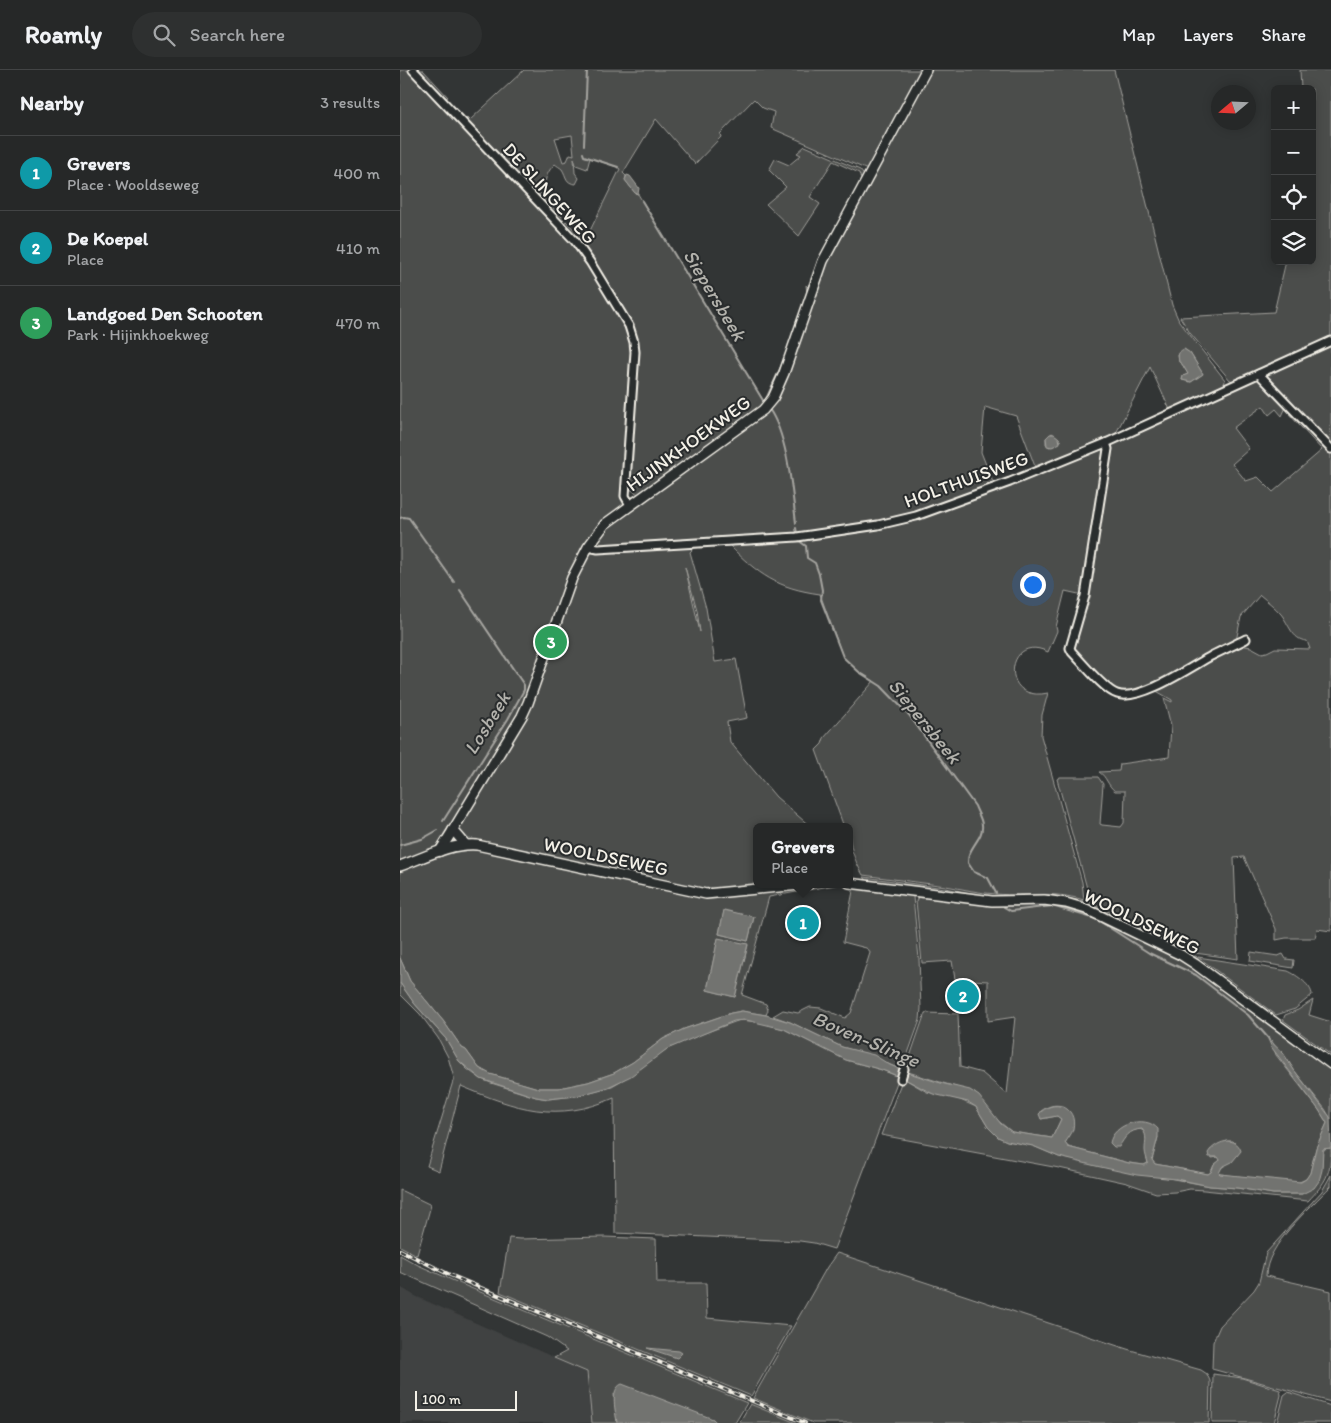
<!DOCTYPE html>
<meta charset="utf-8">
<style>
body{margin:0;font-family:Itim,sans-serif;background:#2e3030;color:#f1f3f6}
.controls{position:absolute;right:15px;top:15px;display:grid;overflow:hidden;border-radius:8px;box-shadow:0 2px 12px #0003}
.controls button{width:45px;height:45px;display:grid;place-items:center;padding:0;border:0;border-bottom:1px solid #424445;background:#262828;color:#f1f3f6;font:25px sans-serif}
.compass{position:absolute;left:811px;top:15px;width:45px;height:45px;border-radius:50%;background:#262828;box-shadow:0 2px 12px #0003;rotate:251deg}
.scale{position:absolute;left:15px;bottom:12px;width:102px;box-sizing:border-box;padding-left:5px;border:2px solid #f4f1e8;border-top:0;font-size:14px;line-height:18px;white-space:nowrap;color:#f4f1e8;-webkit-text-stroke:4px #2a2d2e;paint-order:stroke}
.you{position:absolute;left:632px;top:514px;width:18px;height:18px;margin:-12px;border:4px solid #fff;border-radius:50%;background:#1a73e8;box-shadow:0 0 0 8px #1a73e833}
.badge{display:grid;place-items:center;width:32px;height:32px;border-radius:50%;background:#8abfa5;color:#fff;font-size:16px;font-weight:700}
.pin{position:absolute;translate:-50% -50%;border:2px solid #fff;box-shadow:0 1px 5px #0006}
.popup{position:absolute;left:353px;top:753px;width:100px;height:65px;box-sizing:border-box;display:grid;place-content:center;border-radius:8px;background:#262828;filter:drop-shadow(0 1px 4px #0005);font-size:16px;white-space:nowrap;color:#a4a6a8}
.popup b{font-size:19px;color:#f1f3f6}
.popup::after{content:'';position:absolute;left:50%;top:100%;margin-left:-10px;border:10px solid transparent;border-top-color:#262828}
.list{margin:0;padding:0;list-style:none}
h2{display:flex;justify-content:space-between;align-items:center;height:65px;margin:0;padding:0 20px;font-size:21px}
h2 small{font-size:16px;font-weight:400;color:#a4a6a8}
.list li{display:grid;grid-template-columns:32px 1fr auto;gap:15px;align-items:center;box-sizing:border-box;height:75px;padding:0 20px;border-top:1px solid #424445}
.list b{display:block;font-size:19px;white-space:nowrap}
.list p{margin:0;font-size:16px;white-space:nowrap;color:#a4a6a8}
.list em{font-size:16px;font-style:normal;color:#a4a6a8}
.icon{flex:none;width:28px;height:28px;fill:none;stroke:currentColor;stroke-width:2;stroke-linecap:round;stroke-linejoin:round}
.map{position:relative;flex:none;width:931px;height:1353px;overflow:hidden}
header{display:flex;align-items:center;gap:30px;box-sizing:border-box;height:70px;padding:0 25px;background:#262828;border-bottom:1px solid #424445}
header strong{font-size:24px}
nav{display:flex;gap:28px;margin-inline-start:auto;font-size:18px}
.search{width:350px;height:45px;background:#2e3030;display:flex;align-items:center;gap:12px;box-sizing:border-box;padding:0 18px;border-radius:28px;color:#a4a6a8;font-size:19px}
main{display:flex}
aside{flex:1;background:#262828}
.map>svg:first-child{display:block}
</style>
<header>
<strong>Roamly</strong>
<div class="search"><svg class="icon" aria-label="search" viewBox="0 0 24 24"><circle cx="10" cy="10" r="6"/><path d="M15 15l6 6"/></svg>Search here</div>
<nav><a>Map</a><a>Layers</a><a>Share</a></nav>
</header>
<main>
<aside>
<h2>Nearby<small>3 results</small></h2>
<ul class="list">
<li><span class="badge" style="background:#0f9aa8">1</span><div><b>Grevers</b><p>Place · Wooldseweg</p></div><em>400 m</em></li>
<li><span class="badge" style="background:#0f9aa8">2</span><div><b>De Koepel</b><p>Place</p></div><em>410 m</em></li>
<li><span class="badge" style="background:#2e9e5b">3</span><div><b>Landgoed Den Schooten</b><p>Park · Hijinkhoekweg</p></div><em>470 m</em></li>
</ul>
</aside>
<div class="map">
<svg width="931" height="1353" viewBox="0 0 931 1353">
<rect width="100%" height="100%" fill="#323535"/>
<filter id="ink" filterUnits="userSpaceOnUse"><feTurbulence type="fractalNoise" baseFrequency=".02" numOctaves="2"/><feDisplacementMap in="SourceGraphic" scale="10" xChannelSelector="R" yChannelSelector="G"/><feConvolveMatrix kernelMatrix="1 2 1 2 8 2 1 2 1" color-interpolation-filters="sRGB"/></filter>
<g filter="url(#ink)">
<polygon fill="#404242" points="0,1217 15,1226 187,1302 192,1353 0,1353"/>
<g fill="#4b4d4c" stroke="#a09f9a" fill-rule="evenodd">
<path d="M0,0H10L26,16L174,172L228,257L233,272V282L223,431L238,424L230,419L227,412L236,272C231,255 222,241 213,226C198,201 183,177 163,155L166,151L185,171L220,99L217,97L190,88L187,99L176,95L174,88L175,103L179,108L176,114C165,113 167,107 162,99C161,98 156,95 155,94C149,99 144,109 145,118L137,128L66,54L67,48L70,50L124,0H524L470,101L371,58L374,42L363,38L354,29L320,64L321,67L295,94L256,49L223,103L226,106L225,110L235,123L238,124L364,332L383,291L407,223L406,215L408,217L409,214L411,217C398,255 388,302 365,335L247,420L264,413L361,344L375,329L386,304L413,225L430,183L529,0H714L772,235L779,251L825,310L824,317L771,342L750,297L714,367L636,399L616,346L585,337L581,382L594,415L515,444L479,453L399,465L279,472L281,478L282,476C369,471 456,469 539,440L702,377L705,381L683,525L665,521L656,557L657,561L648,582C606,561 598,634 648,623L642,645L641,666L682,812L684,830C650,820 628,827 596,824C579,823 563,819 546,816L463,805C454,790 449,774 449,757H444L416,680L422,674L424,668L474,611L458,601L443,587L420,524C377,518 359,505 329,475L292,478V480L290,482L306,538L315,592L336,589L347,648L327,652L330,672L376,727L411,757H357V814H441L369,827L342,925L366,934L368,940L366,945L342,941L331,943L284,959L263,969L233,992L214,1003L188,1012L159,1018H138L90,1004L79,998L66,980L62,978L44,952L10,911L0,888ZM172,65L174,85L170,84L167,91L163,92L155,68ZM784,279L790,283L803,304L791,312L782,310L783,306L788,304L782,294L779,292L778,285ZM652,363L659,368L661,371L654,376L649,377L646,374V368ZM285,497L297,540L300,562ZM324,841L354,847L348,871L319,864ZM318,869L348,875L335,927L307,920Z"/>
<polygon points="15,0 23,0 48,27 44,29"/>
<polygon points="900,0 931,0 931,269 837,312 830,310 790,263 780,247 874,242 886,191 912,191 912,19 901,19"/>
<polygon points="405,76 460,100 466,108 462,112 459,103 433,91 410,127 420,134 399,166 366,134 386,117 369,100 375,89 389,95 401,85 397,83"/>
<polygon points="143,127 164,149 160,153 139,130"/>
<polygon points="931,273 931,376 865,307 868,302"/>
<path d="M858,308L862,310L887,335L882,346L876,339L869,345L863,336L833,358L849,379L832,394L846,411L858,407L873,422L922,380L889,344L895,343L931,382V861L917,859L915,868H886L876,870V859L844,787L834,788L838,889L795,883L788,875L764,869L691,833L657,709L660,707H698L703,714L700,754L702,755L721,757L724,753L725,721H715C707,715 707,707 699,702L719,701L720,694L769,687L771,656L764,628L772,632V630L753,619L809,589L840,575L851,577L862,583L867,582L875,578L910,579L907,571C892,570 889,554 881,544C875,537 867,531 860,525L841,547L836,571C811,585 744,630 717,622C705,618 682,589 673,579L712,373L853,309Z"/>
<polygon points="464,807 545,818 581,825 600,827 651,825 683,831 680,834 605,830 469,813"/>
<polygon points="454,816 511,825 513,827 519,889 521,938 520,950 502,1000 466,984 442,977 390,952 373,946 383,940 398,943 410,937 421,938 445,948 451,943 470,883 469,880 466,878 443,872"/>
<path d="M519,825L647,833L674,837L783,890L931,998V1049L925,1039L894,1000L883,983L878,980L871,970L876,985L919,1040L927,1053L916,1078L910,1103L906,1109L897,1113L820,1104L818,1103C824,1090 838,1094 839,1077L833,1071H827L810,1080L812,1088L818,1087L821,1090L814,1095L811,1102L808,1104L755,1094L752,1090L758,1067L734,1052L720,1059L712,1066L722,1069L731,1061L740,1059L745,1062C748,1072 745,1081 748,1093L744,1095L729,1093L668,1077L665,1073L672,1061L662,1036C654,1034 648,1036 641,1041V1049L657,1046L661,1049L652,1068L612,1062L596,1049L575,1023L505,1001L525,943L558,944L560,997L582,1003L607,1024L615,947L588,951V911L555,909L552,891L522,893L516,831Z"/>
<polygon points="692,835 765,872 787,877 792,882 778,881 692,838"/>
<polygon points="851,882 878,886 883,884 886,889 894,890 893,898 850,891"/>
<polygon points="796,886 800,891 875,946 873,948 791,887"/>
<path d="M798,887L888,901C897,905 912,916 912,925L895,939L876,945Z"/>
<path d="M0,913L14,933L46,969L59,991L67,999L81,1009L91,1013L136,1027L148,1029L176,1026L212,1016L236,1002L254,987L267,979L291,968L340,950L358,952L384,959L446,990L482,1000L499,1007L434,1179L414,1173L400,1171L215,1163L214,1028C157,1053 116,1039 61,1016L39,1101L27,1096L54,1008L48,987L38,968L20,944L0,924Z"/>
<polygon points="913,930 909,945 931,952 931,985 883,950 885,945 898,940"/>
<path d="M503,1008L527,1022L558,1029L576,1037L588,1057L598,1067L607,1071L633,1076L659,1087L810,1116L837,1118L873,1124H902L922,1095V1084L925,1078H931C931,1104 926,1112 908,1131L804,1120L790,1119L775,1122L756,1123L727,1113L659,1098L481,1065Z"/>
<path d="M931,1105V1116C910,1138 866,1175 866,1206L931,1221V1332L812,1299L813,1272L820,1256L854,1220L859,1212L866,1183L922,1121Z"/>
<polygon points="0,1120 31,1135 17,1185 0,1176"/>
<polygon points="204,1167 256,1169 257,1213 306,1213 307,1248 391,1256 351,1326 100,1222 109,1168 120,1169"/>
<polygon points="437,1183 727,1279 801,1300 807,1304 810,1311 809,1353 413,1353 353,1328 427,1197"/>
<polygon points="0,1185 18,1195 61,1214 347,1333 335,1353 317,1353 313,1349 214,1324 217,1353 192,1353 187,1302 154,1288 167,1281 147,1267 0,1202"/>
<polygon points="813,1304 842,1308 880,1320 881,1325 874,1353 812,1353"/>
<polygon points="888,1322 931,1336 931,1353 877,1353 884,1325"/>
<polygon points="350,1334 396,1353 339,1353"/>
</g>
<g fill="#727370" stroke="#a6a5a0">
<polygon points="227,105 230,106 239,118 238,124 235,123 225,110"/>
<path d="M784,279L790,283L803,304L791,312L782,310L783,306L788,304L782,294L779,292C778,286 777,282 784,279Z"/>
<polygon points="650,364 654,364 659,368 660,373 652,377 647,376 646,368"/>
<polygon points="324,840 354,847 348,871 319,864"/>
<polygon points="318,868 348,874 335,927 307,920"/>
<path d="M0,888L10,911L44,952L62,978L66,980L79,998L90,1004L138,1018H159L188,1012L214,1003L233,992L263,969L284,959L331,943L342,941L366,945L390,952L442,977L474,985L490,995L512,1004L541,1013L570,1020L579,1026L601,1054L612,1062L652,1068L661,1049L657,1046L641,1049L639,1044C653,1028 678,1036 673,1059C672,1064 668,1068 665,1073L668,1077L729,1093L744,1095L748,1093C747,1089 745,1084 745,1080C745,1072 748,1066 742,1059C729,1060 725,1067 719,1077H714L710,1073C713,1054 745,1044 758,1059V1067L752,1090L755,1094L808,1104L811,1102L814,1095L820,1090L818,1087H809L808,1083C815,1072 836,1064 841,1081L832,1092L822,1097L819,1103L820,1104L901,1112L906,1109L910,1103L916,1078L927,1053L919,1040L872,978L868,969L883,983L894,1000L930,1047L931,1078L923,1079L922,1100L919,1111L914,1118L902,1124H873L837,1118L810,1116L776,1109L737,1105L696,1096L659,1087L633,1076L607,1071L598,1067L588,1057L576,1037L568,1032L533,1024L503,1008L482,1000L446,990L384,959L346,950L334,951L267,979L231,1006L206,1018L176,1026L148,1029L136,1027L81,1009L59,991L46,969L14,933L0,913Z"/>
<polygon points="247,1278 279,1281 282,1283 277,1288"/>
<path d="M222,1314L313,1349L317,1353H217C216,1342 209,1319 222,1314Z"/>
</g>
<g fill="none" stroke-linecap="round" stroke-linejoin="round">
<g stroke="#a6a5a0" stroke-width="2">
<polyline points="184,75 187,0"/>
<polyline points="183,83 184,86 218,97"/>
<polyline points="242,131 364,332"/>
<path d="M369,339C388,366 392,421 396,453"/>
<polyline points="0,448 4,447 9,448 54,512"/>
<polyline points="396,458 397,464"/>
<path d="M398,470L406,476L407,488L415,493L419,504L422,520L421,530L443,587L459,602L481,616L509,645L575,736C577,742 582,749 582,755C584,768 567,778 568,793L574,802L588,808L596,823"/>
<polyline points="43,751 108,649 124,620 124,615 60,520"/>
<polyline points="0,775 22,769 38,760"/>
<polyline points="604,837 611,841 652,836 696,849 749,883 796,905 848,945 869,969"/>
</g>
<defs>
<g id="minor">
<polyline points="13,0 175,171 190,192 229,256 234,272 235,282 225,426 230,435"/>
<polyline points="859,304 931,379"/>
<path d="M706,373L708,379L685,526L670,578L672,582C682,592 704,620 717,624C740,632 791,597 811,586C823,580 834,575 846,569"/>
<polyline points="188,477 198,479 397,467 478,455 516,446 610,412 706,373 931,271"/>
<polyline points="501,1009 504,999"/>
</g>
<g id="tertiary">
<polyline points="65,774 53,760 122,646 128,633 172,508 188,477 205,454 363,340 373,328 384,303 423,191 526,0"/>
<polyline points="40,781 53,760"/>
</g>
<g id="secondary">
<path d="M0,796C25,787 51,773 77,775L306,824L409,814"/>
<polyline points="449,813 592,831 644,830 666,833 686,839 781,885 795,894 931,994"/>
</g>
</defs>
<use href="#minor" stroke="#f4f1e8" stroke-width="11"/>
<use href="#tertiary" stroke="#f4f1e8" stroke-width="12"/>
<use href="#secondary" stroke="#f4f1e8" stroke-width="12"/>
<use href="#minor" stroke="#2a2d2e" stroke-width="7"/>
<use href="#tertiary" stroke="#2a2d2e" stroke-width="9"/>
<use href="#secondary" stroke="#2a2d2e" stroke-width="9"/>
<defs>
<polyline id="rail" points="0,1180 50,1205 405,1353"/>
</defs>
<use href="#rail" stroke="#f4f1e8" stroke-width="4"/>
<use href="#rail" stroke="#2a2d2e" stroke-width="2" stroke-dasharray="5.5" stroke-linecap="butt"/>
</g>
</g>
<g text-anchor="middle" stroke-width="4" stroke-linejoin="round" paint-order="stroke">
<g font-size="19" fill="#f4f1e8" stroke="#2a2d2e">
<text transform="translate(150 123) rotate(48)" y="7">DE SLINGEWEG</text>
<text transform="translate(288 373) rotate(-36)" y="7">HIJINKHOEKWEG</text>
<text transform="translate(566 409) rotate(-20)" y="7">HOLTHUISWEG</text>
<text transform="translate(206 786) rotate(12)" y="7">WOOLDSEWEG</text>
<text transform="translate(742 851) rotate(26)" y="7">WOOLDSEWEG</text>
</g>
<g font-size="20" font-style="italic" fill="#b3b2ac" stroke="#2a2d2e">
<text transform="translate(315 225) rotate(59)" y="7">Siepersbeek</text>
<text transform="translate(525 651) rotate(51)" y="7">Siepersbeek</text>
<text transform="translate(87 653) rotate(-58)" y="7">Losbeek</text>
<text transform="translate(466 969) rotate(23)" y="7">Boven-Slinge</text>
</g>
</g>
</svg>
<div class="controls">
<button>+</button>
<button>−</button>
<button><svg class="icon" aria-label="locate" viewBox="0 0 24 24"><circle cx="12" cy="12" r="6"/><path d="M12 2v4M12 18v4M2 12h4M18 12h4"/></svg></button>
<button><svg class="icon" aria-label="layers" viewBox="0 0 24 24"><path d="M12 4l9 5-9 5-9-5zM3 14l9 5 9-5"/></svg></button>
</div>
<svg class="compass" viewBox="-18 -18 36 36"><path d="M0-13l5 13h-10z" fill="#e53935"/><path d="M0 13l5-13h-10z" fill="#a4a6a8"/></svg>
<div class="scale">100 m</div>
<div class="you"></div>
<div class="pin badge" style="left:403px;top:853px;background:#0f9aa8">1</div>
<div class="popup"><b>Grevers</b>Place</div>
<div class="pin badge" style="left:563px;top:926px;background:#0f9aa8">2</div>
<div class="pin badge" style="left:151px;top:572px;background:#2e9e5b">3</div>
</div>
</main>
